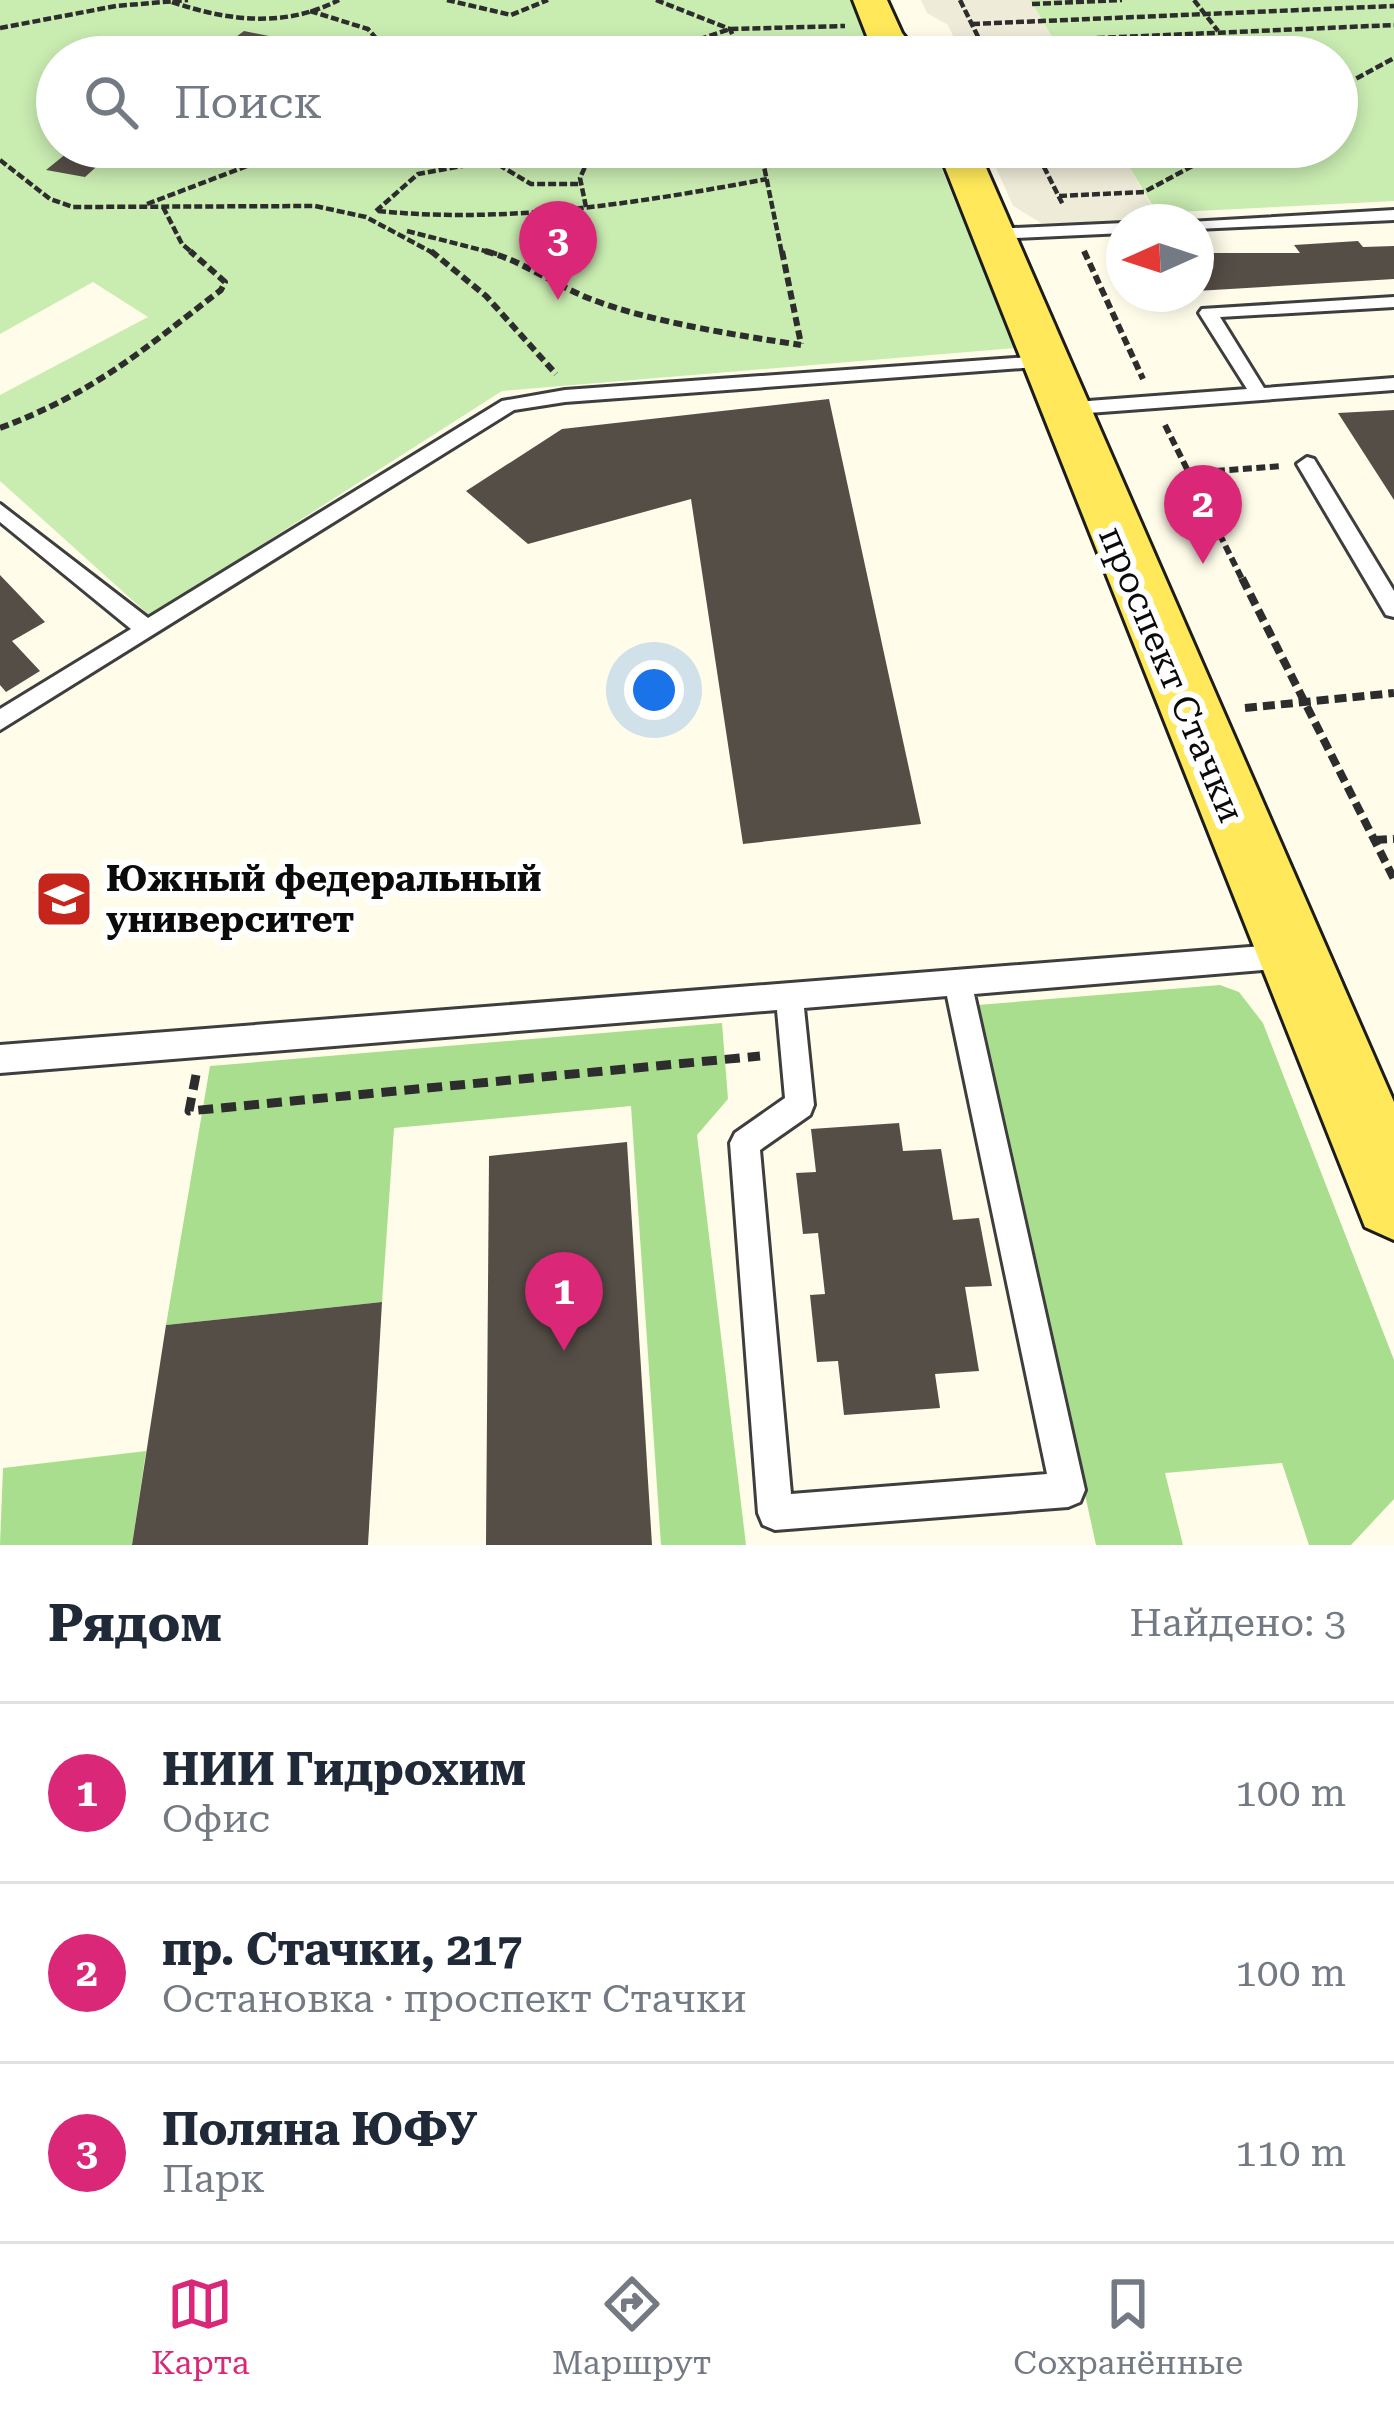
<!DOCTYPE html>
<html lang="ru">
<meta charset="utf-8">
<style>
body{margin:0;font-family:"Roboto Serif",serif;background:#f6f6f7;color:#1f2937}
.compass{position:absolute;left:1106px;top:204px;width:108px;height:108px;border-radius:50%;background:#fff;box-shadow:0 6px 18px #0003;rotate:267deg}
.you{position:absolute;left:654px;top:690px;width:42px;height:42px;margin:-30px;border:9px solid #fff;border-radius:50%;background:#1a73e8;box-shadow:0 0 0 18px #1a73e833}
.badge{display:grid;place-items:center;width:78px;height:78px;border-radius:50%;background:#db2777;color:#fff;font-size:39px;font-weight:700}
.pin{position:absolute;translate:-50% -99px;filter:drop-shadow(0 3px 6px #0008)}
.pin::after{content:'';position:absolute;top:63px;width:42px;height:36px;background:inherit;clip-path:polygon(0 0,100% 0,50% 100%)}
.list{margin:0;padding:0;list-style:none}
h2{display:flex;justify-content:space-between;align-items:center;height:156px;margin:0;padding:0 48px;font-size:51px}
h2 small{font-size:39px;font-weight:400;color:#747a83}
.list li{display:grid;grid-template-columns:78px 1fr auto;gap:36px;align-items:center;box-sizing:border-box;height:180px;padding:0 48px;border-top:3px solid #e0e1e3}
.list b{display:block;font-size:45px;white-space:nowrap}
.list p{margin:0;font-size:39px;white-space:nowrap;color:#747a83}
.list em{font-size:39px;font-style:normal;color:#747a83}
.icon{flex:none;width:66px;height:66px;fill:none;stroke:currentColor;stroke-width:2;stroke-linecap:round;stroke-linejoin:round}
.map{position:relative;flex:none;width:1394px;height:1545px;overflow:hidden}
.search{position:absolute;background:#fff;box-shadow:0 6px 18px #0003;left:36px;right:36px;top:36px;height:132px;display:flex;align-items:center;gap:30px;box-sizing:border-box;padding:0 42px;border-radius:66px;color:#747a83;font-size:45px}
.sheet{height:696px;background:#fff}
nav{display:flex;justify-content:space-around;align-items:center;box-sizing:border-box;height:168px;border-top:3px solid #e0e1e3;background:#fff;font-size:33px;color:#747a83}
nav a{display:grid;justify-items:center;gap:6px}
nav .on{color:#db2777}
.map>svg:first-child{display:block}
</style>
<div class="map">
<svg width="1394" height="1545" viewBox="0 0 1394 1545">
<rect width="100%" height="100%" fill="#fffdea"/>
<g fill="#c9ecb1">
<polygon points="0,0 853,0 878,57 57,57 57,147 933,147 1015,348 502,391 150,616 0,481 0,395 148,317 93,282 0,334"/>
<polygon points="1030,0 1394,0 1394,201 1157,213 1117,147 1337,147 1337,57 1064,57"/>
</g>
<g fill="#aade8f">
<polygon points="1220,985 1239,992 1263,1023 1394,1360 1394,1499 1351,1545 1309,1545 1282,1463 1165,1473 1183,1545 1096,1545 978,1005"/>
<polygon points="722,1023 728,1099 697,1135 746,1545 661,1545 631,1106 394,1128 382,1302 166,1325 210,1066"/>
<polygon points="146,1451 132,1545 0,1545 3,1468"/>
</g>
<g fill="#efebd9">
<polygon points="921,0 1030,0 1064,57 963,57 948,25 927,13"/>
<polygon points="987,147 1117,147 1161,222 1041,223 1013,206"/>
</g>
<g fill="#554e47">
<polygon points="244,31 269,36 250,50 225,45"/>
<polygon points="67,153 105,159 85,177 46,170"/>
<polygon points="1358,241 1363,247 1394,246 1394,279 1196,291 1196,253 1300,253 1294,245"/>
<polygon points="829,399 921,824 743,844 691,499 528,544 466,491 562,429"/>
<polygon points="1394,410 1394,500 1338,413"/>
<polygon points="0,575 45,622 12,641 40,671 6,692 0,685"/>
<polygon points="899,1123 903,1151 941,1149 953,1220 979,1218 992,1286 965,1287 979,1371 935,1374 940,1408 844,1415 838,1361 817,1362 810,1295 825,1294 818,1233 803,1234 796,1173 816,1172 811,1129"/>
<polygon points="627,1142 652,1545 486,1545 489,1156"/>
<polygon points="382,1302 368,1545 132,1545 166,1325"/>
</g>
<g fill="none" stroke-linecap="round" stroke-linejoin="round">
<defs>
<g id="service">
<polygon points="1394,210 1394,220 1196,229 1196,222 1189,222"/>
<polygon points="1124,223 1124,233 993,239 985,234 993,229"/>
<polygon points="1394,297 1394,307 1220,317 1264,388 1394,378 1394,390 1062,415 1053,409 1062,403 1247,389 1199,313 1202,309"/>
<polygon points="1043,356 1052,362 1049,366 565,402 514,410 0,730 0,709 131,629 0,522 0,504 148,618 502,401 565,390"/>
<polygon points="1307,457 1314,459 1394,591 1394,617 1386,615 1297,464"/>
<path d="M1287,944L1296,947L1300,956L1296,965L1287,968L974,994L1085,1490L1080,1502L1068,1507L775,1530L763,1525L758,1513L730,1143L735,1133L785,1098L777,1010L0,1073V1045ZM947,996L1047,1474L791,1494L760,1150L810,1115L814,1105L804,1008Z"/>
</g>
<g id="primary">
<polygon points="853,0 887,0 902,33 921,57 883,57 867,36"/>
<polygon points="937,147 977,147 1394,1102 1394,1240 1365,1227"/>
</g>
</defs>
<use href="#service" stroke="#3e3e3e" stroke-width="6"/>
<use href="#primary" stroke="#1c1c1c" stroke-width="6"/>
<g stroke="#2d2d2d" stroke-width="4.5" stroke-dasharray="8 3" stroke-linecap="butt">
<polyline points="447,0 511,15 548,0"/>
<polyline points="656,0 730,29 742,57"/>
<polyline points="960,0 988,57"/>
<polyline points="1194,0 1218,31"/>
<path d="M172,2C228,21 285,28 339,0"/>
<polyline points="1032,4 1122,0"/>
<polyline points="310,11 368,29 392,57"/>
<polyline points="972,24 1394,6"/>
<polyline points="0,28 116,6 188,0"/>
<polyline points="1053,40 1394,25"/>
<polyline points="647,57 730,29 845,26"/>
<polyline points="1337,89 1394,58"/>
<polyline points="760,147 782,254"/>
<polyline points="1034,147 1063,205"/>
<polyline points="489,159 531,184 580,184"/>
<polyline points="0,160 50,199 73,207 315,206 366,217 435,254"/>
<polyline points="1059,196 1144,192 1228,147"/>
<polyline points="147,204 297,147"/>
<polyline points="163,207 182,244 194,254"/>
<polyline points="586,207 580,178 594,147"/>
<polyline points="376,211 418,174 479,163 510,147"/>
<path d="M378,211C509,224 638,203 767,179"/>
<polyline points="407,231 497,254"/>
</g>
<g stroke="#2d2d2d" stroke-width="6" stroke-dasharray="9 4.5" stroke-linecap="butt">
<polyline points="431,251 486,296 556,374"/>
<path d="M485,251C523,261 553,284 588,298C649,322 736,335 801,345"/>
<polyline points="782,251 801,344"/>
<polyline points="1084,251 1143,379"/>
<polyline points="1165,425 1243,581"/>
<path d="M0,428C94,393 143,350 221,290L225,282L190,251"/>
<polyline points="1189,473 1283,466"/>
</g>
<g stroke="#2d2d2d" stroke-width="8" stroke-dasharray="12 6" stroke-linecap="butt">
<polyline points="1242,578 1394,879"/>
<polyline points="1245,708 1394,693"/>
<polyline points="1375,840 1394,839"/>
</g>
<polyline stroke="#2d2d2d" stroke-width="9" stroke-dasharray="15 8" stroke-linecap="butt" points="196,1075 189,1111 760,1056"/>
<use href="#service" fill="#fff" fill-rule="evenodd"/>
<use href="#primary" fill="#ffe95a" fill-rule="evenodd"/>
</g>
<defs>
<symbol id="university-square" viewBox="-11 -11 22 22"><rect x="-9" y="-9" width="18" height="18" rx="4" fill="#c5251a" stroke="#fff"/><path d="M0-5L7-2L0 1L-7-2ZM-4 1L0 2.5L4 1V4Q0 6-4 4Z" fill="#fff"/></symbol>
</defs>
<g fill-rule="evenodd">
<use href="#university-square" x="31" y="866" width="66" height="66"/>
</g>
<g text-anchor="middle" stroke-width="12" stroke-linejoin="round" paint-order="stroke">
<g font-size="36" fill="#0b0b0b" stroke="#fff">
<text transform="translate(1172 674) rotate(67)" y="13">проспект Стачки</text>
</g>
<g font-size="36" font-weight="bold" fill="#0b0b0b" stroke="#fff" text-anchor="start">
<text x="106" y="891">Южный федеральный<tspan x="106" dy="41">университет</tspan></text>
</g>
</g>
</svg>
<svg class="compass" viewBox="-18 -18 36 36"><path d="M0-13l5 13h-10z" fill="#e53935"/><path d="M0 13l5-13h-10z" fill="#747a83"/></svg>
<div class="you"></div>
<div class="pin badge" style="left:564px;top:1351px">1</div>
<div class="pin badge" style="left:1203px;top:564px">2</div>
<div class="pin badge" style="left:558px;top:300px">3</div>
<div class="search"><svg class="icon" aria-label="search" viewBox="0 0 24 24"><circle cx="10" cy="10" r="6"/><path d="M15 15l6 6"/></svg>Поиск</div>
</div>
<section class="sheet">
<h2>Рядом<small>Найдено: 3</small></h2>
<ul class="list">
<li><span class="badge">1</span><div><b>НИИ Гидрохим</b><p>Офис</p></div><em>100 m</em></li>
<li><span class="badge">2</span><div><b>пр. Стачки, 217</b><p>Остановка · проспект Стачки</p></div><em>100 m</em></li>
<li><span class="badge">3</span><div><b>Поляна ЮФУ</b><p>Парк</p></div><em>110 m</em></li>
</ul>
</section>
<nav>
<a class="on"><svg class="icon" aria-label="map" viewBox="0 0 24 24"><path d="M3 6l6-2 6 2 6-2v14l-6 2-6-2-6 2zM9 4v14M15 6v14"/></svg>Карта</a>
<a><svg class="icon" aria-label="directions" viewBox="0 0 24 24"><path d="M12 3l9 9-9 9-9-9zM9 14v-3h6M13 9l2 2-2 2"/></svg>Маршрут</a>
<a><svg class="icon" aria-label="saved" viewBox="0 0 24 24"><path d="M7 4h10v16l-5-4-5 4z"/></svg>Сохранённые</a>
</nav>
